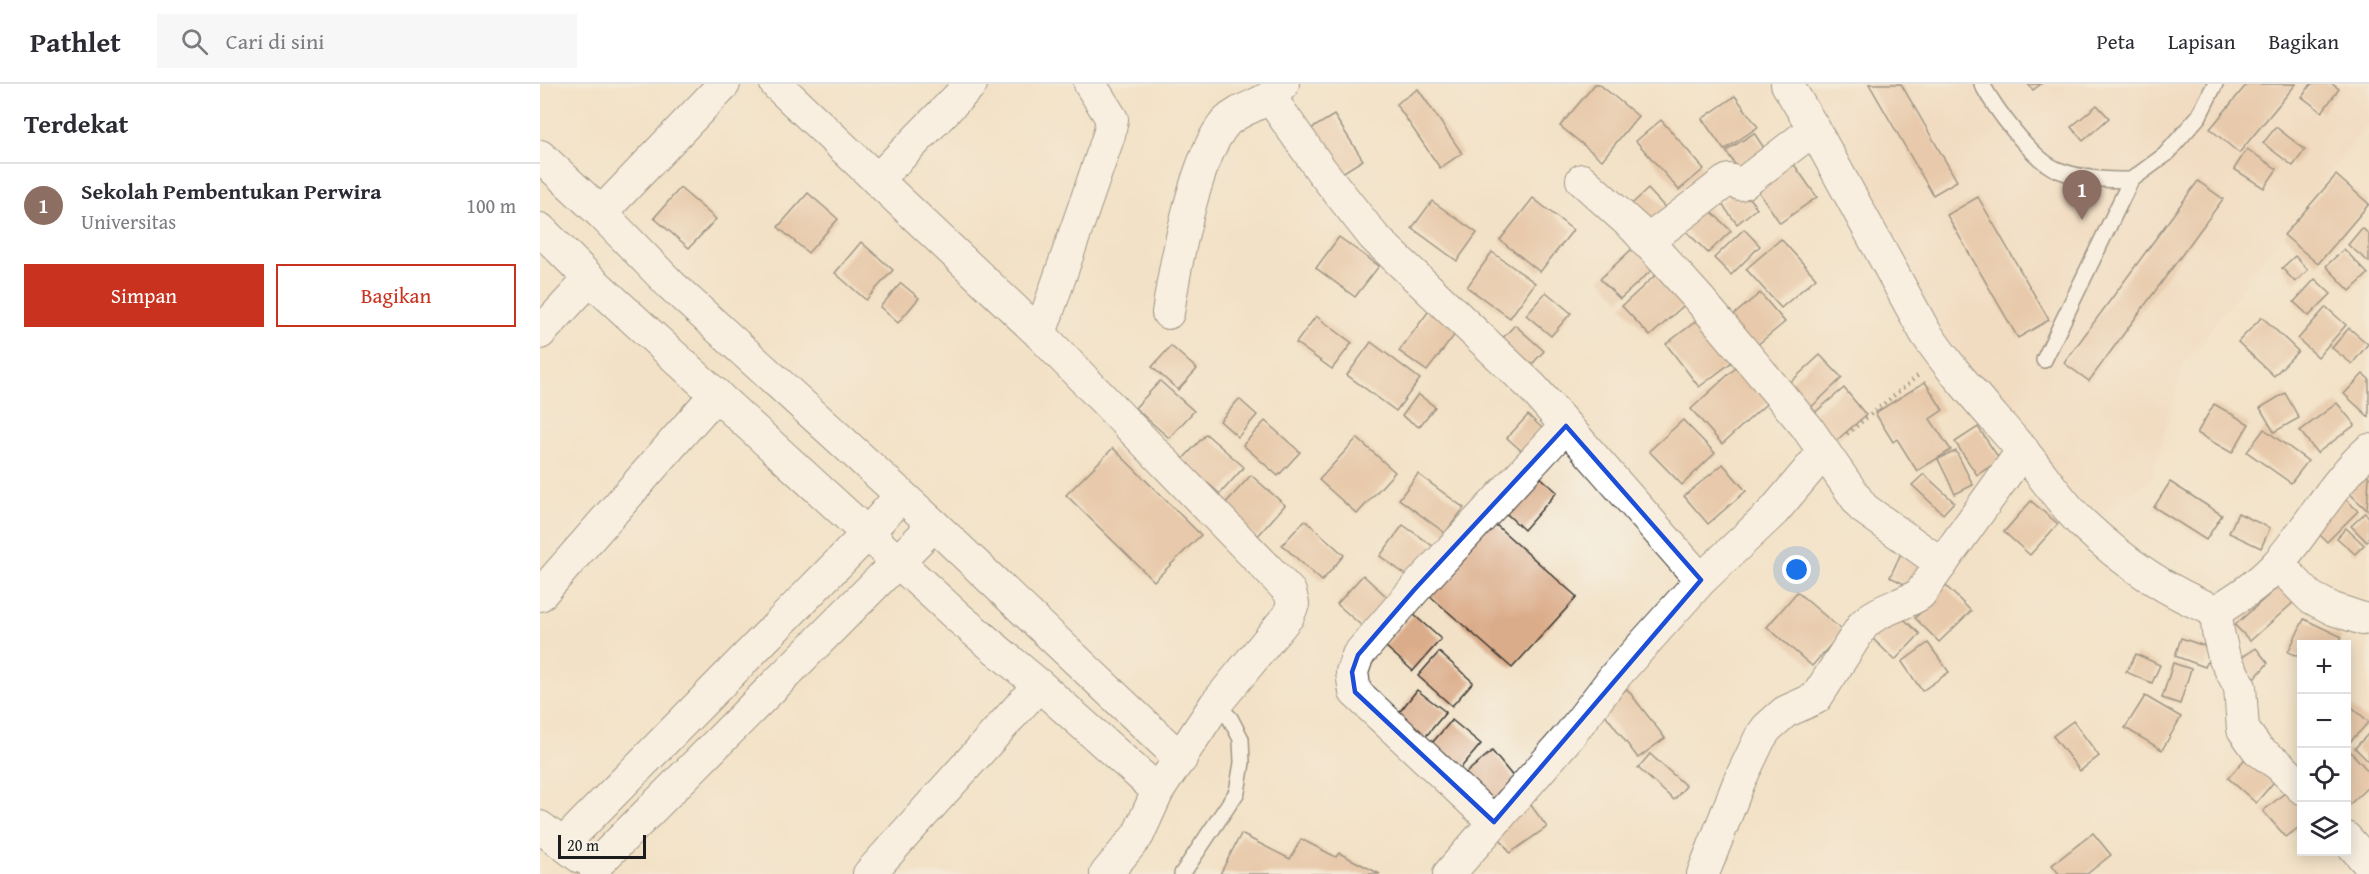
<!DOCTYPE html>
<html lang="id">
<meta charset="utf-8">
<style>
body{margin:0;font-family:"Gentium Book Plus",serif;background:#f7f7f7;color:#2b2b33}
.controls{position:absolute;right:18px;bottom:18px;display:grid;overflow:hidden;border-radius:0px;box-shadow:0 3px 15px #0003}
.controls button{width:54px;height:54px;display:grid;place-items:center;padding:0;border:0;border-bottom:2px solid #e1e1e2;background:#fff;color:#2b2b33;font:30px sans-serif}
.scale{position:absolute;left:18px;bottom:15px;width:88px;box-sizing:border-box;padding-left:6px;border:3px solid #1c1c1c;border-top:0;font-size:16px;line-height:21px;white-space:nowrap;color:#1c1c1c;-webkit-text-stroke:4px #f7f3e8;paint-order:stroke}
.you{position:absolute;left:1257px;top:486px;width:21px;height:21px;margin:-15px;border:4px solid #fff;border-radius:50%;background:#1a73e8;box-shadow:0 0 0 9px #1a73e833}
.badge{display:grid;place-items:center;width:39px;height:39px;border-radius:50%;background:#c8321e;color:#fff;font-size:20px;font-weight:700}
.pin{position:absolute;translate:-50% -50px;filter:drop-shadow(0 2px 3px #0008)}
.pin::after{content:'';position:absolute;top:32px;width:21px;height:18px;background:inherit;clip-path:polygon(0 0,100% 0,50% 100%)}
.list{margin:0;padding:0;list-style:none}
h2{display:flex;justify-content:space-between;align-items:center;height:78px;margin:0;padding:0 24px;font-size:26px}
h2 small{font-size:20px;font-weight:400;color:#7c7c81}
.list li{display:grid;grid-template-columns:39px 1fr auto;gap:18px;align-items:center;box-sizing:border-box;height:84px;padding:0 24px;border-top:2px solid #e1e1e2}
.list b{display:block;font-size:22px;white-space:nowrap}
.list p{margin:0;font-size:20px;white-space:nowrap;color:#7c7c81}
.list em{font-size:20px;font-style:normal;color:#7c7c81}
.actions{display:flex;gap:12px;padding:18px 24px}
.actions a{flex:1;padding:14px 0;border:2px solid #c8321e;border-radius:0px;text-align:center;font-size:21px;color:#c8321e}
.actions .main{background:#c8321e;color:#fff}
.icon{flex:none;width:33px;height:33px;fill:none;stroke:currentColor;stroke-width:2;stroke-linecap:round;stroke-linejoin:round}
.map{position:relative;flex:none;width:1829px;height:790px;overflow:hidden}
header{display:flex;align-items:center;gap:36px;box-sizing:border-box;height:84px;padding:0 30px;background:#fff;border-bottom:2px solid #e1e1e2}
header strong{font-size:28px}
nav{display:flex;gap:33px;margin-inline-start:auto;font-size:21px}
.search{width:420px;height:54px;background:#f7f7f7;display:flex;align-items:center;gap:15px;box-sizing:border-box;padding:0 21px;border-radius:0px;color:#7c7c81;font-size:22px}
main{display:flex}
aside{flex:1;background:#fff}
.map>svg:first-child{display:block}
</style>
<header>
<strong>Pathlet</strong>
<div class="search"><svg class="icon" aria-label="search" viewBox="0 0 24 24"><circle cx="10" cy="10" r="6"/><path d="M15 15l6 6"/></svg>Cari di sini</div>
<nav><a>Peta</a><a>Lapisan</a><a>Bagikan</a></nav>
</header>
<main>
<aside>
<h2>Terdekat<small></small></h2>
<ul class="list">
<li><span class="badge" style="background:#8d6e63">1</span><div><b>Sekolah Pembentukan Perwira</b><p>Universitas</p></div><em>100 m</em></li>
</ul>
<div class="actions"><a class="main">Simpan</a><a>Bagikan</a></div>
</aside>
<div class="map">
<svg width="1829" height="790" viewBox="0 0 1829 790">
<rect width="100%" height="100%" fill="#f7f3e8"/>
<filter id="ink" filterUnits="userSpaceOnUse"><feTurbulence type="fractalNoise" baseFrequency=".0167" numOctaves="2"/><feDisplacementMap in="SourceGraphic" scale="12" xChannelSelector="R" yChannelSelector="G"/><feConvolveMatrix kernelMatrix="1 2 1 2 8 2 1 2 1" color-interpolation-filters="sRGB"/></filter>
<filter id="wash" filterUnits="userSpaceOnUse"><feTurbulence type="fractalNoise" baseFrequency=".008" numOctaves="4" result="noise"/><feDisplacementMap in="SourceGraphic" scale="24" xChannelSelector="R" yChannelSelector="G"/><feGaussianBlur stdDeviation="1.35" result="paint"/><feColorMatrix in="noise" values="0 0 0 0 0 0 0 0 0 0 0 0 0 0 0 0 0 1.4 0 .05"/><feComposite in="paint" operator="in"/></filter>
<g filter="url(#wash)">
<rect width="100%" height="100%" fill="#f2e1c6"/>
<polygon fill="#f0d5bc" points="1245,0 1829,0 1829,38 1645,278 1611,395 1553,438 1391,235"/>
<g id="blocks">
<g fill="#dbac89">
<polygon points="1055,0 1059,0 1098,32 1062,76 1020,42"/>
<polygon points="1329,0 1361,0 1417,97 1393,111"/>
<polygon points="1488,0 1501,0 1493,6"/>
<polygon points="1707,0 1756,0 1699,69 1670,45"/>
<polygon points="1771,0 1792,0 1799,5 1782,28 1762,13"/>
<polygon points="878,5 922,69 900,84 856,20"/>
<polygon points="1195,12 1218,43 1184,66 1162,35"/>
<polygon points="1557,21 1569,34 1543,57 1531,43"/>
<polygon points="794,31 823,76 799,91 771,45"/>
<polygon points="1121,36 1164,85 1139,106 1096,57"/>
<polygon points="1736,43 1765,66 1753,82 1723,59"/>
<polygon points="1214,49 1230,73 1202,91 1186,67"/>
<polygon points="1707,65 1737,85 1724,104 1694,85"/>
<polygon points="1248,72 1277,113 1240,139 1212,98"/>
<polygon points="1796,91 1829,120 1778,180 1744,151"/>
<polygon points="1658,97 1683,115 1549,297 1524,279"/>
<polygon points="140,104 176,135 149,164 114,134"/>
<polygon points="1201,104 1217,124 1197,140 1181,119"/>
<polygon points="1108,105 1132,131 1107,154 1083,128"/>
<polygon points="268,109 298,135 268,169 238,143"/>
<polygon points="1438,113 1509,236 1478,254 1407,131"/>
<polygon points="993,114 1033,146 1000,188 960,156"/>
<polygon points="892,117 937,149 917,177 872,144"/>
<polygon points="1163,119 1191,147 1168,169 1141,142"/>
<polygon points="1822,144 1829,150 1829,178 1808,161"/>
<polygon points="1204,145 1220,162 1191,191 1174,174"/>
<polygon points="799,153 839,182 815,213 776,184"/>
<polygon points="1241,155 1276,194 1241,224 1206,185"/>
<polygon points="321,158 353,186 326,216 295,189"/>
<polygon points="1094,163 1114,184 1080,215 1060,195"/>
<polygon points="1804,165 1828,190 1810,207 1786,182"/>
<polygon points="952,168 995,199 970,234 927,203"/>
<polygon points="1755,172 1768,186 1755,198 1742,184"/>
<polygon points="1123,184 1152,214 1110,252 1082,222"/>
<polygon points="1775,195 1791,210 1769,232 1754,218"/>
<polygon points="361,199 379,214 358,239 340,223"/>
<polygon points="1006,208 1031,229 1011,252 986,231"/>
<polygon points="1220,209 1245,238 1210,267 1185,238"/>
<polygon points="1786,223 1806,241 1778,273 1758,255"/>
<polygon points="891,224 919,245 887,287 859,267"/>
<polygon points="776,232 812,259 792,285 756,259"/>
<polygon points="1722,233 1758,267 1734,292 1698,258"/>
<polygon points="1159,235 1192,278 1159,303 1126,260"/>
<polygon points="975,241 1004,267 985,288 956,261"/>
<polygon points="1809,244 1828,260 1812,280 1792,264"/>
<polygon points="831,258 880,295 856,327 807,291"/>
<polygon points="631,262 657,285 638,306 612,283"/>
<polygon points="1280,271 1302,294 1264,330 1242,306"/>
<polygon points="1203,277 1235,312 1182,360 1151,325"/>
<polygon points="1823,290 1829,295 1829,333 1804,310"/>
<polygon points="620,297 654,327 629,354 595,324"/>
<polygon points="1385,298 1403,326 1390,335 1411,366 1377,387 1357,355 1353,358 1335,329"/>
<polygon points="1304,304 1326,331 1290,362 1267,335"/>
<polygon points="1745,309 1759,334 1734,348 1720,324"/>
<polygon points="878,310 895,323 879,343 862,332"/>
<polygon points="699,315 717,331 698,353 680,337"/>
<polygon points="1797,319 1815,341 1777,369 1760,347"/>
<polygon points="1674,320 1709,340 1692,369 1657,349"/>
<polygon points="988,331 1013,354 993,377 967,354"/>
<polygon points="1143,336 1175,369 1142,401 1109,367"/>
<polygon points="725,337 760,368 738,392 703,361"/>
<polygon points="1438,343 1460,376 1437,391 1415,358"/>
<polygon points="1724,345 1768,377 1751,399 1707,368"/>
<polygon points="666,350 704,383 680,410 642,376"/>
<polygon points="817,354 855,388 817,430 779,396"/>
<polygon points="573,364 661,451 614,497 526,411"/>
<polygon points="1416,367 1433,401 1415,410 1398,375"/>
<polygon points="1183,380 1206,407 1168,440 1144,412"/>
<polygon points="989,383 1017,408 984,446 956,420"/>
<polygon points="878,390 924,424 905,449 859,415"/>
<polygon points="1384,390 1414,418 1403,430 1372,401"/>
<polygon points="1826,390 1829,393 1827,426 1808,408"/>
<polygon points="711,391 745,421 717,453 683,422"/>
<polygon points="1630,398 1682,431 1666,456 1614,423"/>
<polygon points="1801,411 1818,427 1787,458 1771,442"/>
<polygon points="1491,417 1518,440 1490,471 1464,448"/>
<polygon points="1698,429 1730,444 1721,464 1689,449"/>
<polygon points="1825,429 1829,433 1829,455 1827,458 1811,442"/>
<polygon points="947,433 1037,513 972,584 882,505"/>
<polygon points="765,436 804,471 782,497 742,461"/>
<polygon points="863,441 901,468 877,499 840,472"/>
<polygon points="1806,444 1824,461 1815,470 1797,454"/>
<polygon points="1363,465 1392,478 1378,507 1350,493"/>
<polygon points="823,491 857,522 831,550 797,520"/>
<polygon points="1741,500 1756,516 1710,557 1695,541"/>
<polygon points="1406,502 1431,527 1399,558 1375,534"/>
<polygon points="1257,508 1303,547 1272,582 1227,543"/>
<polygon points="1355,527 1380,550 1355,576 1331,553"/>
<polygon points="873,530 901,555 873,587 845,562"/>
<polygon points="1764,535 1802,553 1798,560 1762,560 1762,574 1748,568"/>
<polygon points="1641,554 1673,565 1665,583 1635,572"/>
<polygon points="1388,559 1409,588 1382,607 1362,578"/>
<polygon points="1716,564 1728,579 1715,594 1696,577"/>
<polygon points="899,568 933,598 912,622 878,592"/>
<polygon points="1596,570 1620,581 1612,599 1586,588"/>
<polygon points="1633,579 1651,585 1640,620 1622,614"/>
<polygon points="1087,605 1125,654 1098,674 1061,625"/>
<polygon points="877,606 906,628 882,657 854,635"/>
<polygon points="1605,612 1641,633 1622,666 1585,644"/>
<polygon points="1806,618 1829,638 1806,662"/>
<polygon points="912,636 941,660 913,693 884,668"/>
<polygon points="1533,637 1559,672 1540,687 1513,652"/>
<polygon points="1829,649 1829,678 1815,664"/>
<polygon points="1809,666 1829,688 1829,702 1809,721 1806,718 1806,668"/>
<polygon points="952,667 979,700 949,726 921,693"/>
<polygon points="1711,668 1738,693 1716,719 1688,694"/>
<polygon points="1110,670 1146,702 1134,716 1098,684"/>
<polygon points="1752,703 1762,714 1762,741 1746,753 1723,727"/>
<polygon points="990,720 1007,743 970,769 954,746"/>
<polygon points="1553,749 1571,771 1547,790 1519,790 1512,781"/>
<polygon points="701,750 750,775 761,755 796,773 799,769 840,790 680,790"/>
</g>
</g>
</g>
<g filter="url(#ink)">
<use href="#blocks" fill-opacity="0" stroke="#3c3a36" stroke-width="1.5"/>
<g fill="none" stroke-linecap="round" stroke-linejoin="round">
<defs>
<g id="service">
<path d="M1442,0C1454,23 1493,77 1518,86C1541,95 1566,96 1591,96"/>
<polyline points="1504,276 1591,96 1625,71 1659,32 1675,0"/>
<polyline points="642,790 697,708 702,679 701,655 690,634 675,621"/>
</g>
<g id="minor">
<polyline points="236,0 500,250 750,508 753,520 748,532 675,621 618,707 598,751 566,790"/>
<path d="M1247,0L1274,45L1385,248C1411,287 1444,322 1475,358C1498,383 1518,416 1542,439C1580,475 1627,508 1676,527C1698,514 1722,498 1739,478C1770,442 1793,398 1829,366"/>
<polyline points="730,13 781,86 834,153 992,303 1161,496"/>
<polyline points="0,72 61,129 131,201 394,441 641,675"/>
<polyline points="337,96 431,0"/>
<polyline points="1042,96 1096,145 1160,216 1266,342 1323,424 1402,480"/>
<polyline points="61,129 184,0"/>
<polyline points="0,145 50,195 419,534 499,601 618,707"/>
<polyline points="1106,158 1185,98 1189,96 1200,100 1205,98 1274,45"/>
<path d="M628,229C635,182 655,72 686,38C698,26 717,22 730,13C735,10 739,4 743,0"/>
<polyline points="0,249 50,195"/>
<polyline points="500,250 569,51 572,35 550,0"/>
<polyline points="1738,480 1770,513 1793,525 1823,535"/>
<polyline points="0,511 176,310"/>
<polyline points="1676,527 1678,548 1684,573 1700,603 1703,645 1718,666 1739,681 1762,704"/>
<polyline points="954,738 815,608 812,588 818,571 874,506 1026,342"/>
<polyline points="0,743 40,773"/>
<polyline points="1806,754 1829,780"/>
<polyline points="23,760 327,450 361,411"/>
<polyline points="54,783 394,441"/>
<polyline points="329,790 499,601"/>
<polyline points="909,790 1029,652 1075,592 1161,496 1234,427 1283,369"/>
<path d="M1163,790L1199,698L1220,654L1227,644L1245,628L1276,614L1323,541C1338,525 1362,522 1380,510L1483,366"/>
</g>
</defs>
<use href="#service" stroke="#3c3a36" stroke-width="18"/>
<use href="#minor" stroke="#3c3a36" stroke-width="34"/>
<polyline stroke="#3c3a36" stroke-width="4" stroke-dasharray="1.5 4.5" stroke-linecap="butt" points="1307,350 1380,290"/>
<use href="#service" stroke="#fff" stroke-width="15"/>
<use href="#minor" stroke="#fff" stroke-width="32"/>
</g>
</g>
<path d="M0 0H1829V790H0ZM1026,342L1161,496L954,738L815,608L812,588L818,571L874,506Z" fill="#f2e1c6" fill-opacity=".55" fill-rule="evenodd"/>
<path fill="none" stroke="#1d4ed8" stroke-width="4.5" stroke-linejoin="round" d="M1026,342L1161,496L954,738L815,608L812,588L818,571L874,506Z"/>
</svg>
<div class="controls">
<button>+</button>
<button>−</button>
<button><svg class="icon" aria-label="locate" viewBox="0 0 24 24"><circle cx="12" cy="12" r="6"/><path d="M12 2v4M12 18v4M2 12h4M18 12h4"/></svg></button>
<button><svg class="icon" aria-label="layers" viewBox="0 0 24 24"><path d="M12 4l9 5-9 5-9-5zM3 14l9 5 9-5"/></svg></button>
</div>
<div class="scale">20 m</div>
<div class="you"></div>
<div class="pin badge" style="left:1542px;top:136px;background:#8d6e63">1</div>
</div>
</main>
